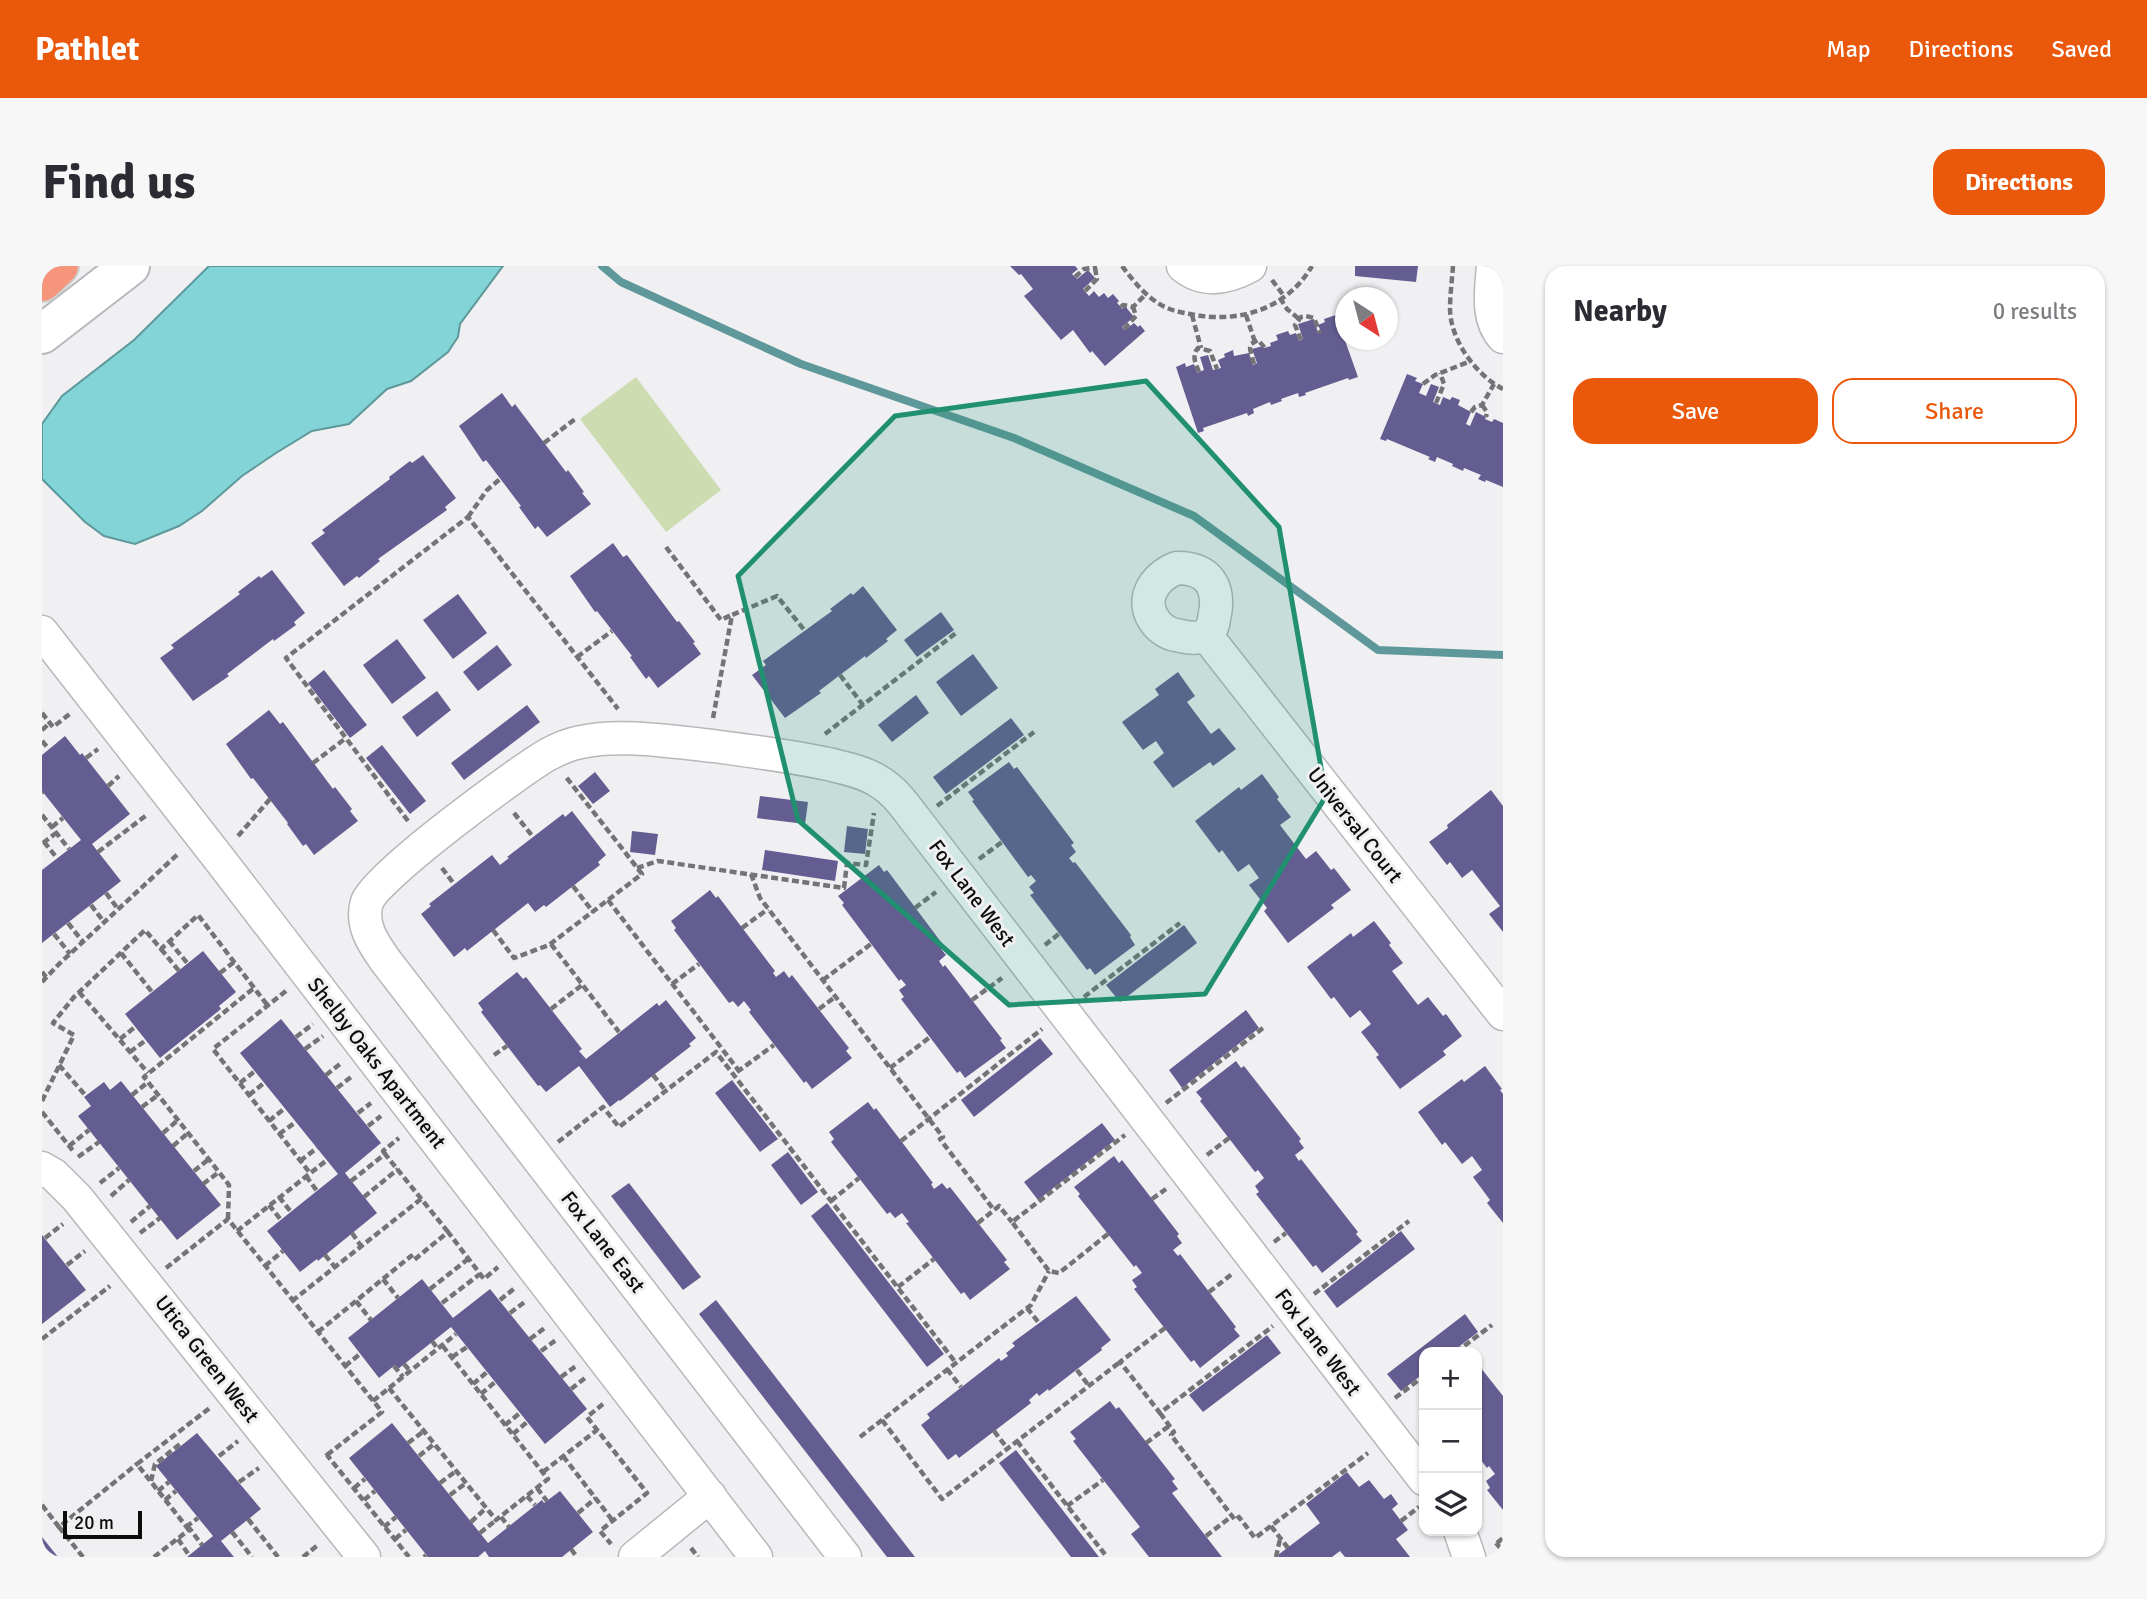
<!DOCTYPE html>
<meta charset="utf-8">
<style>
body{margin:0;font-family:Signika,sans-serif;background:#f7f7f7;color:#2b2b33}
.controls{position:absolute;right:21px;bottom:21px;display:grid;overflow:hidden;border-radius:14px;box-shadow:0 2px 5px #0004}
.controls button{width:63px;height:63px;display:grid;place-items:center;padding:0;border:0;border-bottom:2px solid #e1e1e2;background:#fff;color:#2b2b33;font:35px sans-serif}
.compass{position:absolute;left:1293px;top:21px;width:63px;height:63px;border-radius:50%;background:#fff;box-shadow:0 2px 5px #0004;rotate:144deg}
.scale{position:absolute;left:21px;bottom:18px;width:79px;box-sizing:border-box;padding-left:7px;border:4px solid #0c0c0d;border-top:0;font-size:19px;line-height:24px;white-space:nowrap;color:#0c0c0d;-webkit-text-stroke:5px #f0f0f3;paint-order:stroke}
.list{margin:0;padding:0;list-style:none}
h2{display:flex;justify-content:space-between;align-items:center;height:91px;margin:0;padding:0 28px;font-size:30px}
h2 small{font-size:23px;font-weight:400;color:#7c7c81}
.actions{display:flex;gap:14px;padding:21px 28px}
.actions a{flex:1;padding:16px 0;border:2px solid #ea580c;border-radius:21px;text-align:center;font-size:24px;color:#ea580c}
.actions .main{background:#ea580c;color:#fff}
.icon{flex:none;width:38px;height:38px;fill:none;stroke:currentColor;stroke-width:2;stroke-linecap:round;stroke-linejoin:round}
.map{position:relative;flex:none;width:1461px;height:1291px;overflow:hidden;border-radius:21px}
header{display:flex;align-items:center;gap:42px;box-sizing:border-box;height:98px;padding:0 35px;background:#ea580c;color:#fff}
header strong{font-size:33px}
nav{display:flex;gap:38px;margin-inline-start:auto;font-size:24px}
.intro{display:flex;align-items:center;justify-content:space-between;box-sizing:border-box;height:168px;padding:0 42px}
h1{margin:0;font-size:49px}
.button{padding:18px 32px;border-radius:21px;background:#ea580c;color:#fff;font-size:24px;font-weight:700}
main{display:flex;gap:42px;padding:0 42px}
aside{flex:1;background:#fff;border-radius:21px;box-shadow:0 2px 5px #0004}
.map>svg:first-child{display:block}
</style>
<header>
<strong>Pathlet</strong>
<nav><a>Map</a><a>Directions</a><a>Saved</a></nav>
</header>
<div class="intro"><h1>Find us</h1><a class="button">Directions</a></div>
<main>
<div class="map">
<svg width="1461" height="1291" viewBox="0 0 1461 1291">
<rect width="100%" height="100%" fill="#f0f0f3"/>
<polygon fill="#cedcb1" points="594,111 679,224 624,266 538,153"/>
<polygon fill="#82d4d7" stroke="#5f989a" stroke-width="2" points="167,0 461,0 418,58 416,71 406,86 369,115 345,123 307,158 270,165 234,187 200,210 160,245 137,260 93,278 62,270 43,256 0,213 0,158 20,130 92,74"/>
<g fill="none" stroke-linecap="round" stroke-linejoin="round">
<polyline stroke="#5f989a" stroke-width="8" points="560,0 579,16 759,98 972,172 1152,250 1336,384 1461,389"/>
</g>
<g fill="#635d91">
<polygon points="968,0 1033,0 1036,3 1030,8 1035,13 1046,4 1053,12 1041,23 1047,30 1052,25 1057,31 1062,27 1066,32 1071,28 1077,35 1075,37 1079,41 1080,43 1083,40 1092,51 1080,61 1083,64 1092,57 1096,61 1098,59 1103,65 1063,100 1050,85 1048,87 1031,64 1019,74 982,30 991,23 979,8 977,9"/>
<polygon points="1313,0 1376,0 1374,16 1313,10"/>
<polygon points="1294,49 1316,111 1307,114 1306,112 1263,127 1264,129 1257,131 1256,127 1239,133 1240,135 1229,139 1228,136 1211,143 1212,147 1206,150 1205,147 1161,162 1162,165 1156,167 1134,101 1143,97 1144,101 1152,98 1155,107 1157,106 1162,104 1158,91 1166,89 1171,104 1179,102 1176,94 1183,91 1182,88 1191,84 1192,90 1207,87 1211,99 1215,97 1210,83 1221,80 1222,82 1229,80 1228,77 1236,74 1234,69 1246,65 1248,69 1254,67 1257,75 1261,73 1256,58 1272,53 1276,67 1279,66 1276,59 1283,56 1282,53"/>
<polygon points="1365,108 1375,112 1373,115 1381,118 1377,127 1384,130 1389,118 1397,121 1391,136 1398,139 1401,131 1408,134 1410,131 1418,134 1416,139 1429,146 1424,158 1428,160 1434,146 1444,151 1443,153 1450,156 1452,153 1461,157 1461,221 1444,214 1443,216 1436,213 1439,209 1422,202 1421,205 1410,200 1411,198 1395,191 1393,196 1386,193 1388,191 1345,173 1344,175 1338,173"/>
<polygon points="460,127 470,141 473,138 524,206 526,204 542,226 540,227 549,238 505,271 496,260 493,263 477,241 479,240 444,194 441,196 417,160"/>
<polygon points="381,189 414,232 403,241 405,244 336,293 338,295 317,312 315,310 302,320 269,277 283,267 280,264 348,213 347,211 368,195 370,197"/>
<polygon points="571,277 581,291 585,289 635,356 637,355 653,376 651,377 659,388 616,422 607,410 604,413 588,391 590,390 555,345 553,346 528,310"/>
<polygon points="230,304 263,347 252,356 254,359 232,375 231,373 185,408 187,410 151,435 118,392 132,382 129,379 198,328 196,326 217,310 219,312"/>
<polygon points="821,320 855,364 844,373 846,375 824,392 823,390 777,425 779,427 743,452 710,409 724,399 721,395 790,345 788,343 809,327 811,329"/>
<polygon points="416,328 445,367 411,393 381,354"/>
<polygon points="899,346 912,364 875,391 862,374"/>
<polygon points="355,373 384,412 350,438 321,399"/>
<polygon points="455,379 470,399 436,425 421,406"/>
<polygon points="931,388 956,422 919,450 894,416"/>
<polygon points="282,404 325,459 308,472 266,417"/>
<polygon points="1136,406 1153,430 1145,436 1169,468 1177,462 1194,483 1171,500 1168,496 1131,522 1111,496 1122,487 1114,475 1101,484 1080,456 1117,429 1113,423"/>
<polygon points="395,425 409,444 375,471 360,451"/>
<polygon points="874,429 887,447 850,476 836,459"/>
<polygon points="485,439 498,456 422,514 409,497"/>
<polygon points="227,444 238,458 241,456 291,523 293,521 310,543 308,545 316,555 272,589 264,578 261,580 245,558 246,557 211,512 209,513 184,478"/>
<polygon points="969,452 982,469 904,528 891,511"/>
<polygon points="23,470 38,489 40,487 88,548 50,578 79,615 0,677 0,604 39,574 0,525 0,489"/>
<polygon points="340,479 384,535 368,548 324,492"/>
<polygon points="967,496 972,503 975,501 1032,577 1029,579 1034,586 1027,592 1031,597 1033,596 1089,669 1088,671 1093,679 1053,709 1048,702 1045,704 988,629 992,627 987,621 994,615 989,609 986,611 930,535 932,534 926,526"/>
<polygon points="553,506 568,525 551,538 536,520"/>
<polygon points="1220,508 1237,531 1235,533 1249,551 1238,559 1264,593 1274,585 1289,604 1292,602 1309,624 1289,639 1292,642 1246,677 1222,645 1225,642 1207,619 1217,612 1207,598 1196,606 1180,584 1177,587 1153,555 1197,521 1199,524"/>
<polygon points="1449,524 1461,540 1461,666 1447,648 1458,640 1430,604 1420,612 1408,596 1405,599 1387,576 1406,562 1405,559"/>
<polygon points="718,530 766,536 763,558 715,552"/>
<polygon points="530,545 564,589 556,596 558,599 504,641 502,639 493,646 486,637 425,685 423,682 412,691 379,648 389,640 387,638 450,589 458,599 467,592 465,591 521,548 523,551"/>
<polygon points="805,560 826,563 823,588 802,586"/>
<polygon points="590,565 616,568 613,589 588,586"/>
<polygon points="723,584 796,595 793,615 720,604"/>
<polygon points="837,599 842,606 845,604 902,680 899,683 904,689 897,695 901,701 903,699 960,773 958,774 964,782 923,812 918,805 915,807 859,733 862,731 857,724 864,719 859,713 857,715 800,639 802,637 796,630"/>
<polygon points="668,624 674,632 676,630 733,705 731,707 734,711 742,705 747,712 750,709 807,782 804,785 810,792 770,823 764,815 762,817 707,746 709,744 702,735 696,741 691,735 687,737 632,664 634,662 629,655"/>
<polygon points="1332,655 1349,677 1347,679 1361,697 1350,705 1376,739 1386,731 1401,750 1404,748 1420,770 1401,785 1404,789 1358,823 1334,791 1337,789 1319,766 1329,758 1318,744 1308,752 1292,731 1289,733 1265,701 1309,667 1311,671"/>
<polygon points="1142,659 1155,677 1078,736 1064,719"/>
<polygon points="161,685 194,726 177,740 179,743 118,792 83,748"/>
<polygon points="475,706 481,713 484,711 540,783 537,785 544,793 615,737 617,740 624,734 654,772 647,778 649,780 578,835 577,834 568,841 537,800 504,826 498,819 496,820 439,746 441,744 436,737"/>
<polygon points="1204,744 1217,762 1140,822 1127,804"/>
<polygon points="239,753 339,877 303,907 335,947 276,995 275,993 258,1006 225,965 296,908 198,787"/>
<polygon points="998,772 1011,788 932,851 919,834"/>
<polygon points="1194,795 1199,802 1202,800 1259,873 1257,875 1262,882 1253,889 1257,895 1259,893 1316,966 1314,968 1320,975 1280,1007 1274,999 1271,1001 1214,928 1217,926 1213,920 1222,912 1216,904 1213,906 1158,835 1160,833 1154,826"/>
<polygon points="1443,800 1460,823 1458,824 1461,828 1461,957 1445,937 1448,934 1431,911 1440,904 1430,890 1420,898 1403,876 1400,879 1376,846 1420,813 1422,816"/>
<polygon points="690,814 736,873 718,886 673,827"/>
<polygon points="79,815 179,939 135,974 36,850 49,840 42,831 62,816 68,824"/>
<polygon points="826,836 832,844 834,842 891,917 889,918 892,923 900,917 905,923 908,921 965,994 962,996 968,1003 928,1034 922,1026 919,1028 892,993 864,957 867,956 860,947 853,952 848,946 845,948 789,876 792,873 787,866"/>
<polygon points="1060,857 1073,874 996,934 982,916"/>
<polygon points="746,886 776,926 759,939 729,899"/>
<polygon points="1072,890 1077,897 1080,894 1137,968 1135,970 1140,977 1131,984 1136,990 1138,988 1194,1061 1192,1063 1198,1070 1158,1102 1152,1094 1149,1096 1092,1023 1095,1021 1090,1014 1100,1007 1094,999 1092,1001 1036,930 1038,928 1032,921"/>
<polygon points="587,917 659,1011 641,1024 569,930"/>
<polygon points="785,937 902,1088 885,1101 769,950"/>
<polygon points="1359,965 1373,983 1295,1042 1282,1025"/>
<polygon points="0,969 44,1024 0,1058"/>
<polygon points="380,1013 411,1052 448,1023 545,1143 503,1178 409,1061 356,1103 353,1099 337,1112 306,1072"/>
<polygon points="1034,1030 1069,1074 1059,1082 1060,1084 1007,1125 1006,1123 997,1130 995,1127 987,1134 989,1137 917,1192 914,1188 906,1194 879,1159 888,1152 885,1148 957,1092 959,1095 966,1090 964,1087 973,1080 970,1077"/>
<polygon points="674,1034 873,1291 845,1291 657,1048"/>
<polygon points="1423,1048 1436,1066 1410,1086 1382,1086 1382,1107 1359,1125 1345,1108"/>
<polygon points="1225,1069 1239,1087 1161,1146 1147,1129"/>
<polygon points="1435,1097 1461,1130 1461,1244 1445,1224 1448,1222 1444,1215 1453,1208 1447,1200 1445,1202 1435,1189"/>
<polygon points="1068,1135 1074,1143 1077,1141 1133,1213 1130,1215 1136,1223 1130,1227 1180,1291 1107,1291 1089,1268 1098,1261 1031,1175 1034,1173 1028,1166"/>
<polygon points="350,1157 446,1277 500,1234 502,1237 518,1225 551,1266 520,1291 447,1291 443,1285 436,1291 386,1291 307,1192"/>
<polygon points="155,1167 219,1243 179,1275 192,1291 145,1291 171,1270 114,1200"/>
<polygon points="974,1184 1057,1291 1029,1291 957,1197"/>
<polygon points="1305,1206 1317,1221 1327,1214 1342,1233 1349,1228 1356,1238 1350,1243 1366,1264 1354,1273 1368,1291 1303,1291 1298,1285 1290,1291 1237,1291 1236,1289 1278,1257 1264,1238"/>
<polygon points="0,1271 16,1291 0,1291"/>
</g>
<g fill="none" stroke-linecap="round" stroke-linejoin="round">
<defs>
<g id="minor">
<path d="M1141,0C1162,17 1186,12 1208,0"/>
<path d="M1451,0C1449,24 1444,52 1461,71"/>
<path d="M1135,302C1168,302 1179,322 1172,353C1171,360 1168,367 1161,370C1154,373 1147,372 1139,370C1130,369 1122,366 1115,358C1096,336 1111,311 1135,302Z"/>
<polyline points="0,366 175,590 714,1291"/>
<polyline points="1164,369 1461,748"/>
<polyline points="0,902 12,909 35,932 322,1291"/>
<polyline points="1418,1265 1427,1291"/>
<polyline points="593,1291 668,1230"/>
<path d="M803,1291L343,694C331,677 318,658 325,636C334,610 476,506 505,489C516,483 528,478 539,476C578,467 632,476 671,480C710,485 748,490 786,498C803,502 822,506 836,515C852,524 862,539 873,553L1382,1213"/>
</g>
<polyline id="tertiary" points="0,68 88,0"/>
<polyline id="motorway" points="0,16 17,0"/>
</defs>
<use href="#minor" stroke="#b8b7bb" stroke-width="35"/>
<use href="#tertiary" stroke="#b8b7bb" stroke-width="42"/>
<use href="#motorway" stroke="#cececf" stroke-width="42"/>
<g stroke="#747476" stroke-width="4.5" stroke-dasharray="7 3.5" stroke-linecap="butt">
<path d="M1080,0C1090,13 1100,26 1113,35C1123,43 1136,46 1148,48C1196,58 1244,44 1270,0"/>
<path d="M1411,0C1410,14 1408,29 1408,44C1409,75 1434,109 1461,123"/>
<polyline points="1033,11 1042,3 1055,1"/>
<polyline points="1230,14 1242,30"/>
<polyline points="1043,25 1055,13 1053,2"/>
<polyline points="1238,32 1245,43 1257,53"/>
<polyline points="1079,41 1081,39 1091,41 1104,28"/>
<polyline points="1150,49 1159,82"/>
<polyline points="1204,49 1213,76"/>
<polyline points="1082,63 1094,50 1091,41"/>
<polyline points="1259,74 1253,59 1259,51 1264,50 1272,52 1278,67"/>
<polyline points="1212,98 1208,83 1209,78 1216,74 1223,82"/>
<path d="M1157,106C1154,98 1149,90 1156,82L1168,85L1175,103"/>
<polyline points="1381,118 1393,109 1429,95"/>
<polyline points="1394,137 1402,118 1398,107"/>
<polyline points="1440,139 1445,146 1444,151"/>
<polyline points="1429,146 1433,141 1440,139 1452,118"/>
<polyline points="502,177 533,153"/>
<polyline points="426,251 445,224 458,213"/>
<polyline points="624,281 679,354 689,349"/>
<polyline points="535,391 570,365"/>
<polyline points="798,409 821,439"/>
<polyline points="0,447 11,461 29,447"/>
<polyline points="671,452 690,349 735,330 763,365"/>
<polyline points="0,464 8,457"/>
<polyline points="783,468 914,367"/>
<polyline points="0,475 7,483"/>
<polyline points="44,492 56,483"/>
<polyline points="271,497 304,472"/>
<polyline points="66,520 77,510"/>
<polyline points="0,527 1,526"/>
<polyline points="895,540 992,466"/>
<polyline points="472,547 491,571"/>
<polyline points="0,549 27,583"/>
<polyline points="366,555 244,392 426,251 576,443"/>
<polyline points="10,561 21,552"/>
<polyline points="196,570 228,533"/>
<polyline points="2,576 15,592"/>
<polyline points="1,577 14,567"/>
<polyline points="56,586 106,548"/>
<polyline points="937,593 960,576"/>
<polyline points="400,602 412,618"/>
<polyline points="595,602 616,595 802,622 805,597 824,599 832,547"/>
<polyline points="709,608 718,632 887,853 901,871 898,873 952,944"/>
<polyline points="531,620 551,646"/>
<polyline points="64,627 76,643"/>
<polyline points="566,634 697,805"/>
<polyline points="49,639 62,656"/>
<polyline points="873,642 894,626"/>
<polyline points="26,657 41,676"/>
<polyline points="700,662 726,643"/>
<polyline points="451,664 472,692 507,679 600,608 524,511"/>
<polyline points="12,668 28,688"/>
<polyline points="127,675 146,698"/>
<polyline points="509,678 577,766"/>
<polyline points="1003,679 1018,667"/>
<polyline points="119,683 137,705"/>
<polyline points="79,687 110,726"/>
<polyline points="0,706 4,711"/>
<polyline points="178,707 192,696"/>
<polyline points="781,714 829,678"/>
<polyline points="0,716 17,698 137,587"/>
<polyline points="630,718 657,698"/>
<polyline points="244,725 171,783 268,907"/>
<polyline points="37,726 106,807"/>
<polyline points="1042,731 1138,657"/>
<polyline points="930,734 960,712"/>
<polyline points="509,743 540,719"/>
<polyline points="777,743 793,731"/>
<polyline points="254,771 271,758"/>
<polyline points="78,773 93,761"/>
<polyline points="263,783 281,770"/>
<polyline points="88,786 104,774"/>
<polyline points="452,789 465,780"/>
<polyline points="17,799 44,830"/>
<polyline points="848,802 888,771"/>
<polyline points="695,806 732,779"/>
<polyline points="284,809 298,798"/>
<polyline points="611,809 624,825"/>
<polyline points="198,817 213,805"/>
<polyline points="295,822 309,811"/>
<polyline points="90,829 106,816"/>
<polyline points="207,829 222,817"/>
<polyline points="0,835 32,769 11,757 32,731 103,664 119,683 156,649 226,740"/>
<polyline points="1124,837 1221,762"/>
<polyline points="100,841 116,829"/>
<polyline points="0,846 32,886"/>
<polyline points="316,847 329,837"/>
<polyline points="227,855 243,842"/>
<polyline points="326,860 339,850"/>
<polyline points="121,867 136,854"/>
<polyline points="237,868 254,856"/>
<polyline points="859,875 1000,763"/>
<polyline points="516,876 561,841 577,861 674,786 914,1097"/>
<polyline points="27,880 47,864"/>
<polyline points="131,880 146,867"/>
<polyline points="343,888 341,885 357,872"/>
<polyline points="1165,889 1187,872"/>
<polyline points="36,891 57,876"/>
<polyline points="258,895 275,882"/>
<polyline points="152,905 167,893"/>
<polyline points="264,910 275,925"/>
<polyline points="309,915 343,888 406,966"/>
<polyline points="58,917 77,902"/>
<polyline points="161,918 177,906"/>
<polyline points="69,930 87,914"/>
<polyline points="237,931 249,946"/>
<polyline points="322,931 356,903"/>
<polyline points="1110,933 1124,923"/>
<polyline points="789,935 817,912"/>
<polyline points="227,939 239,954"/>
<polyline points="186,953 187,919 102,811 212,722"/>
<polyline points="89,956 108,940"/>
<polyline points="936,957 957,940 970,956"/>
<polyline points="195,965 285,894"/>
<polyline points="98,967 118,952"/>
<polyline points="310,967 319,980"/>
<polyline points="1066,968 1017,1007 1007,1005 970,956 1083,869"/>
<polyline points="3,972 21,958"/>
<polyline points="1232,976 1244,967"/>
<polyline points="283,989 293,1001"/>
<polyline points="25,999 43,985"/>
<polyline points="223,1000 241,985"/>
<polyline points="124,1002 186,953 340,1146 285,1189"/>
<polyline points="341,1013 356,1032"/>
<polyline points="856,1021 892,993"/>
<polyline points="388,1023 426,993"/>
<polyline points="1167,1026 1190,1008"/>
<polyline points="1272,1028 1367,955"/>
<polyline points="458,1034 474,1021"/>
<polyline points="250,1035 379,933"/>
<polyline points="314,1035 329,1054"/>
<polyline points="400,1037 438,1008"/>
<polyline points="985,1042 997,1057"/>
<polyline points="468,1047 484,1035"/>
<polyline points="1123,1062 1078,1096 1118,1147 1231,1060"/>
<polyline points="276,1066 369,990 372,994 406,966 442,1013 456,1001"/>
<polyline points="0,1073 68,1020"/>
<polyline points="488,1073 504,1061"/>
<polyline points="390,1075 396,1083"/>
<polyline points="499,1085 514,1074"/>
<polyline points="1414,1086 1450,1059"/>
<polyline points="410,1091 425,1081"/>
<polyline points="362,1098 368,1105"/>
<polyline points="303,1100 318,1088"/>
<polyline points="352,1100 361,1111"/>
<polyline points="905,1103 919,1121"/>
<polyline points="1035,1104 1047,1120"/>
<polyline points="519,1111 534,1100"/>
<polyline points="431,1118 445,1106"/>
<polyline points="347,1122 454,1254 506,1213 400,1079"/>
<polyline points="529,1123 543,1112"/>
<polyline points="439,1128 453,1116"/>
<polyline points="1353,1132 1382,1110"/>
<polyline points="331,1135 414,1068"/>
<polyline points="561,1138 545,1151 605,1227 558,1265 569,1278"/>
<polyline points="1118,1147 1132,1166 1129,1169 1193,1254 1197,1251 1213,1272 1326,1187"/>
<polyline points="840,1154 900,1233 1078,1096"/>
<polyline points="463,1159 478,1147"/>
<polyline points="952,1165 966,1183"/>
<polyline points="471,1168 485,1156"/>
<polyline points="818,1171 989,1039 1007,1005"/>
<polyline points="975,1175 1065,1291"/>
<polyline points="366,1177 382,1165"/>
<polyline points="1104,1177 1127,1160"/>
<polyline points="177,1190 196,1175"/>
<polyline points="284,1190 285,1189 367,1291"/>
<polyline points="377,1190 392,1178"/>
<polyline points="521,1190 571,1255"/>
<polyline points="501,1206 555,1164"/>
<polyline points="109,1215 113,1198 138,1178 139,1180"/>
<polyline points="197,1216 217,1202"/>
<polyline points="398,1217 414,1205"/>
<polyline points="312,1222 323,1213"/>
<polyline points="495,1222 505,1235"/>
<polyline points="116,1225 127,1216"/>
<polyline points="408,1229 424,1217"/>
<polyline points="485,1230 493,1239"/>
<polyline points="123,1234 134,1225"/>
<polyline points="322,1234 333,1225"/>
<polyline points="0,1239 17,1261"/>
<polyline points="1025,1240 1061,1214"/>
<polyline points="536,1247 554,1232"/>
<polyline points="459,1251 467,1261"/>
<polyline points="206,1253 236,1291"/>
<polyline points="1359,1255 1377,1241"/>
<polyline points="429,1256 444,1242"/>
<polyline points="1229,1260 1246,1282"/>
<polyline points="144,1261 156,1252"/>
<polyline points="342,1261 354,1251"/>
<polyline points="147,1264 95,1198 169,1141"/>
<polyline points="190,1266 210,1291"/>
<polyline points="438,1267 454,1254"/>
<polyline points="1164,1270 1190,1250"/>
<polyline points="136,1273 147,1289"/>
<polyline points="353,1273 364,1264"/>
<polyline points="1454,1277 1461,1285"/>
<polyline points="1455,1277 1461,1272"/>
<polyline points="649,1282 656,1291"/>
<polyline points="529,1283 535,1291"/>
<polyline points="41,1291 17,1261 95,1198"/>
<polyline points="112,1291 148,1263 160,1279"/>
<polyline points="261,1291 277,1278"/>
<polyline points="382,1291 384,1289"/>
<polyline points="1234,1291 1238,1273"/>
</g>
<use href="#minor" stroke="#fff" stroke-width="32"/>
<use href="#tertiary" stroke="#fff" stroke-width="38"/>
<use href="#motorway" stroke="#f5967c" stroke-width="38"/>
</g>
<path fill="#209071" fill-opacity="0.2" stroke="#209071" stroke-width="5" stroke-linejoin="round" d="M1104,115L1237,261L1284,530L1163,728L967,739L756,554L696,310L853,150Z"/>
<g text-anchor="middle" stroke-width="6" stroke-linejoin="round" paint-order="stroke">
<g font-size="21" fill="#0c0c0d" stroke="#f0f0f3">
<text transform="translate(1313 559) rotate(52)" y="7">Universal Court</text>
<text transform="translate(930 627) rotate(53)" y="7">Fox Lane West</text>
<text transform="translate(335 797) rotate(52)" y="7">Shelby Oaks Apartment</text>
<text transform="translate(561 976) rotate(52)" y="7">Fox Lane East</text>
<text transform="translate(1276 1076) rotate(53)" y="7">Fox Lane West</text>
<text transform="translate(165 1093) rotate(52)" y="7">Utica Green West</text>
</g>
</g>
</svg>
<div class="controls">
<button>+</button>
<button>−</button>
<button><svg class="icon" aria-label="layers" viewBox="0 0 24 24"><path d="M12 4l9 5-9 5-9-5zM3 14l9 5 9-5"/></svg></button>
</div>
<svg class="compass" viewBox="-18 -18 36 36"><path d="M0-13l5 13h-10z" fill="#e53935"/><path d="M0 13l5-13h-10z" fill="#7c7c81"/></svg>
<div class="scale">20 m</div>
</div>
<aside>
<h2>Nearby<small>0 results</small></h2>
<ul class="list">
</ul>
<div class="actions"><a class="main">Save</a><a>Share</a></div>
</aside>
</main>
